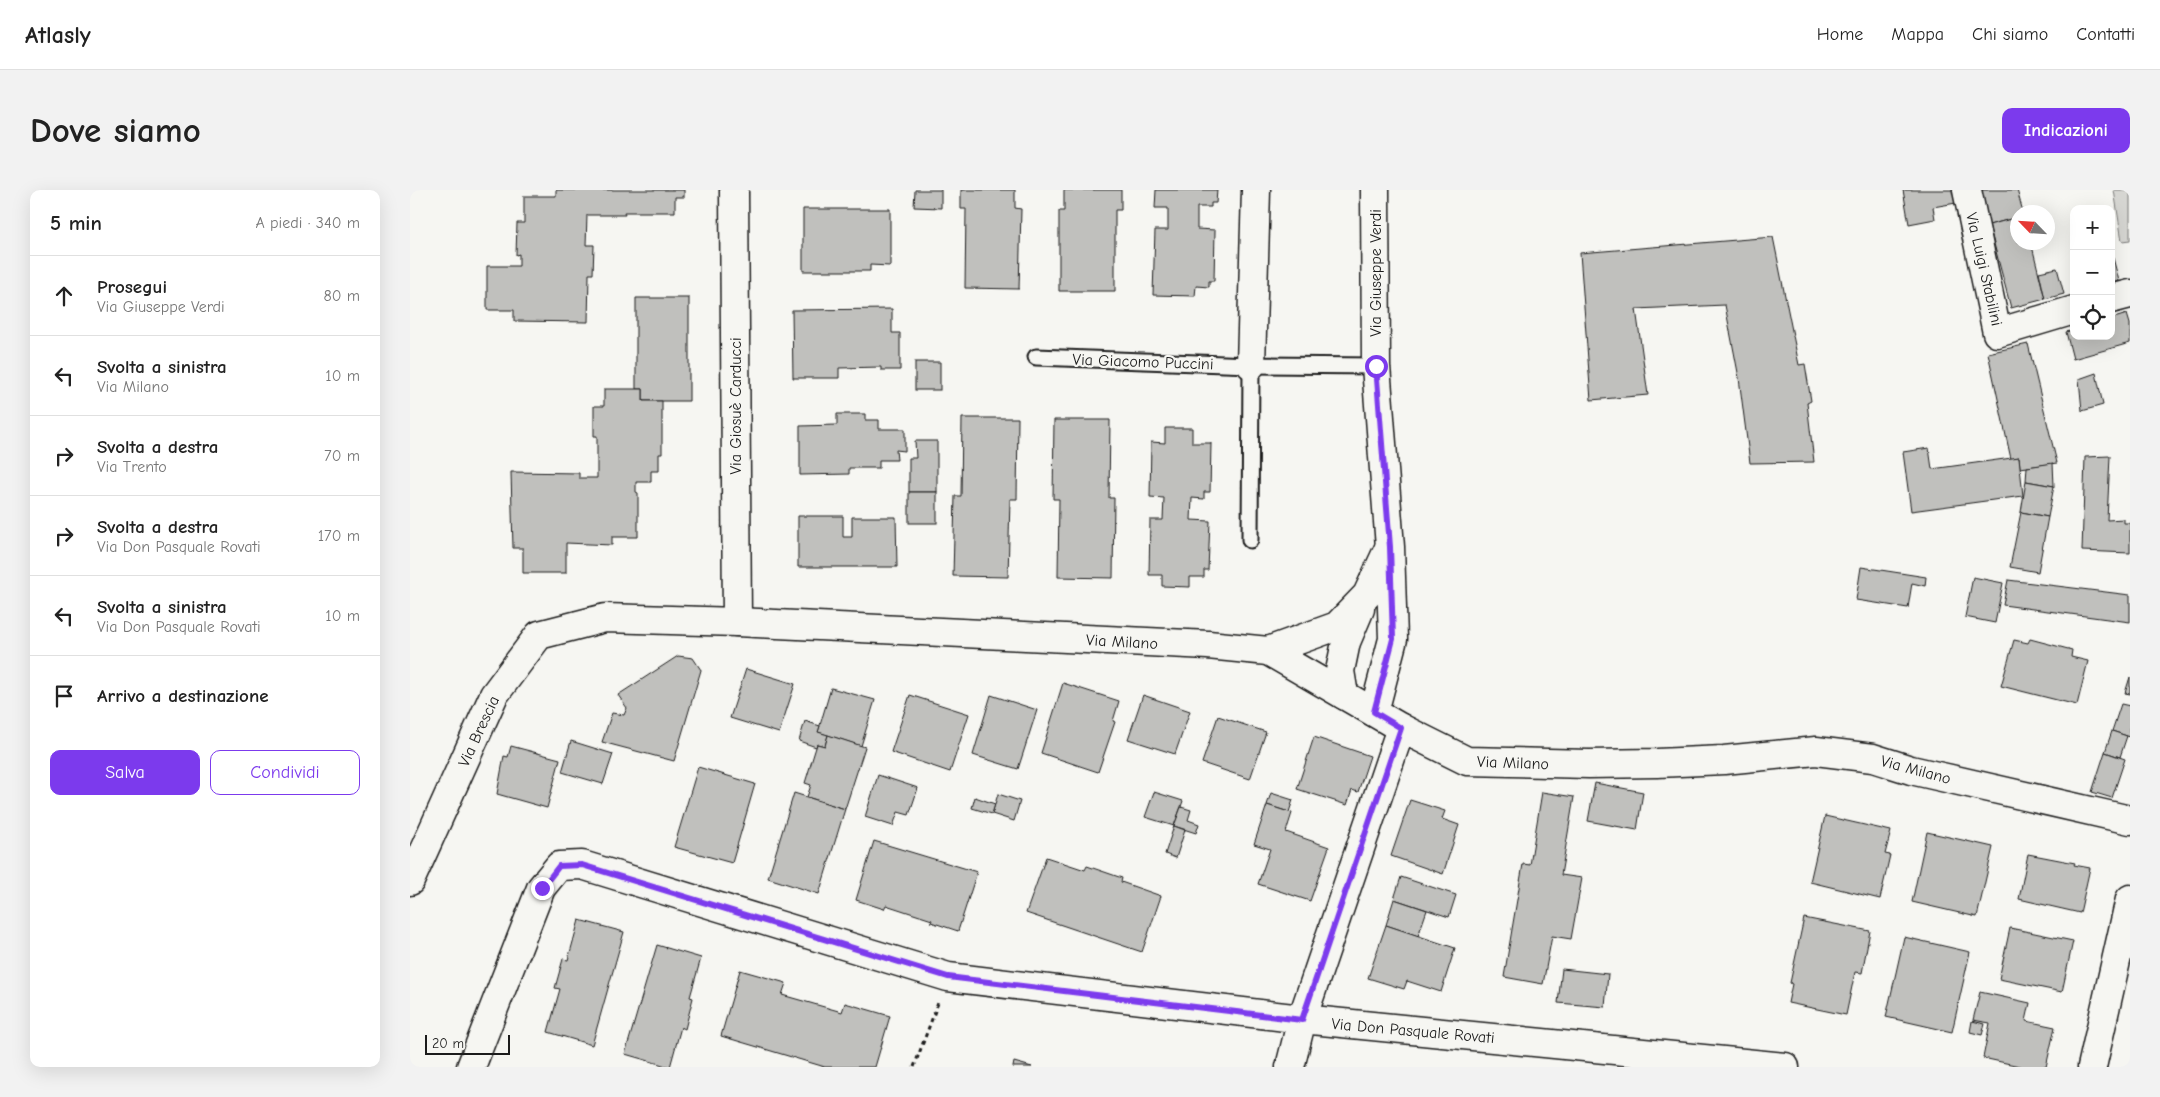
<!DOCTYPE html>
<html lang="it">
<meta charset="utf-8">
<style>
body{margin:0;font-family:"Comic Neue",sans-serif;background:#f2f2f2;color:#222}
.controls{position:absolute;right:15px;top:15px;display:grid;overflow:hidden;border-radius:10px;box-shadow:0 5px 20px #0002}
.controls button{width:45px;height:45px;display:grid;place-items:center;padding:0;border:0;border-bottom:1px solid #e0e0e0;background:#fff;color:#222;font:25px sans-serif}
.compass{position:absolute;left:1600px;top:15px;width:45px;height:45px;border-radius:50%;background:#fff;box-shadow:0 5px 20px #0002;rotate:295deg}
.scale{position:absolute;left:15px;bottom:12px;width:85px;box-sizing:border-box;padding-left:5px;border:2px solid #1c1c1c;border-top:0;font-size:14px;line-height:18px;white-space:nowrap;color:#1c1c1c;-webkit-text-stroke:4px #f6f6f2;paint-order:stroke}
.stop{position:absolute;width:15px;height:15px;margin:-11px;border:4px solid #7c3aed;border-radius:50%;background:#fff}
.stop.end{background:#7c3aed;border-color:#fff;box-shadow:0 1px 5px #0008}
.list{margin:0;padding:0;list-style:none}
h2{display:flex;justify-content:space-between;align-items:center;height:65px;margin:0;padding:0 20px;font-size:21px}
h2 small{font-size:16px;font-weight:400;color:#767676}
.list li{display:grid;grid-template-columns:32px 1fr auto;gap:15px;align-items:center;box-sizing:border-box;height:80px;padding:0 20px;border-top:1px solid #e0e0e0}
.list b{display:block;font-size:19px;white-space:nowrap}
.list p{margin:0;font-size:16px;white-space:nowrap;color:#767676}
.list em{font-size:16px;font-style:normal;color:#767676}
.actions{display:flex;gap:10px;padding:15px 20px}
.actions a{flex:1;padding:11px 0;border:1px solid #7c3aed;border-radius:10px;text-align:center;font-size:18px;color:#7c3aed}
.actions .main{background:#7c3aed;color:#fff}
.icon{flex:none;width:28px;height:28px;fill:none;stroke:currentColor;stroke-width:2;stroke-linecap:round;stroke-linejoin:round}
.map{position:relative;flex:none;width:1720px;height:877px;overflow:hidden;border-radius:10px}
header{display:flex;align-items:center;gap:30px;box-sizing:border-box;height:70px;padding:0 25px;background:#fff;border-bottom:1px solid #e0e0e0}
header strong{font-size:24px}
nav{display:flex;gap:28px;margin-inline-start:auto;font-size:18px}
.intro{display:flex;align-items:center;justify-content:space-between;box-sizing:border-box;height:120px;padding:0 30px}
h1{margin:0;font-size:35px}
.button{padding:12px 22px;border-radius:10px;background:#7c3aed;color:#fff;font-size:18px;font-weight:700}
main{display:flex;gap:30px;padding:0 30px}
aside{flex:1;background:#fff;border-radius:10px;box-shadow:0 5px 20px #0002}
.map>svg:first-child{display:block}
</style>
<header>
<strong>Atlasly</strong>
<nav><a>Home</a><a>Mappa</a><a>Chi siamo</a><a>Contatti</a></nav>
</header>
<div class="intro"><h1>Dove siamo</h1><a class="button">Indicazioni</a></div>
<main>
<aside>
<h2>5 min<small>A piedi · 340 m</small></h2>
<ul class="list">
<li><svg class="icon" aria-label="ahead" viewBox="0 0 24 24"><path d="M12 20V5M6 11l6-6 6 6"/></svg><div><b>Prosegui</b><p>Via Giuseppe Verdi</p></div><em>80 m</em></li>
<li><svg class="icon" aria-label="left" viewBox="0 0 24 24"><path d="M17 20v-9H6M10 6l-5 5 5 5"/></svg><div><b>Svolta a sinistra</b><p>Via Milano</p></div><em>10 m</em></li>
<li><svg class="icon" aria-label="right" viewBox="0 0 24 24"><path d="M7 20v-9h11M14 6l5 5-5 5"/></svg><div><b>Svolta a destra</b><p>Via Trento</p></div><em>70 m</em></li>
<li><svg class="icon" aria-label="right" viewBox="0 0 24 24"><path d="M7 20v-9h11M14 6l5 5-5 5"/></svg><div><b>Svolta a destra</b><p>Via Don Pasquale Rovati</p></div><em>170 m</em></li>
<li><svg class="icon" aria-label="left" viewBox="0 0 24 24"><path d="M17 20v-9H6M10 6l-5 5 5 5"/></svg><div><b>Svolta a sinistra</b><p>Via Don Pasquale Rovati</p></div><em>10 m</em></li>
<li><svg class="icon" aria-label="arrive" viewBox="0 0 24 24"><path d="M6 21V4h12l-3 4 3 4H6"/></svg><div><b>Arrivo a destinazione</b></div></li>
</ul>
<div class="actions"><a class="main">Salva</a><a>Condividi</a></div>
</aside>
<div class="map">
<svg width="1720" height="877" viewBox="0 0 1720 877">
<rect width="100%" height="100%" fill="#f6f6f2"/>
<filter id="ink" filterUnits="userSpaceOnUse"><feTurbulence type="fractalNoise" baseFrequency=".02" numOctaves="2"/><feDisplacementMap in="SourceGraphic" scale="10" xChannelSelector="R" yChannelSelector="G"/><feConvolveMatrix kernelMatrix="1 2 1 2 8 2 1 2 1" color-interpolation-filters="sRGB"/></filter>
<g filter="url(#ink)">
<polygon fill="#d6d6d2" stroke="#797977" points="1704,0 1720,0 1720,50 1712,51"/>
<g fill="#c0c0bd" stroke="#1c1c1c">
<polygon points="146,0 274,0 274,7 265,7 265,22 214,22 215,25 177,25 176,55 184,55 183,84 179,84 178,132 104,131 104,120 77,120 77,76 109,76 109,64 106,65 107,33 114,33 114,6 146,6"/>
<polygon points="505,0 531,0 531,18 504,17"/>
<polygon points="551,0 605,0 605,18 611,19 609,99 555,98 556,19 551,19"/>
<polygon points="654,0 711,0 711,20 705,20 705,101 649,101 649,21 654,21"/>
<polygon points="746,0 807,0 806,13 801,13 801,17 787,17 787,39 805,40 804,91 799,91 799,97 786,96 785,106 743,105 745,40 758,40 758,18 745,18"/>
<polygon points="1493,0 1544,0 1546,13 1523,17 1525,29 1499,34"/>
<polygon points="1569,0 1607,0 1613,22 1608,22 1608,27 1579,35"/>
<polygon points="393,19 480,19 480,76 460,75 460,81 393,81"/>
<polygon points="1608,27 1608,52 1621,52 1635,109 1601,118 1579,35"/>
<polygon points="1363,47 1389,175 1395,174 1401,211 1397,213 1404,272 1340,273 1329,188 1315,115 1226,119 1238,205 1181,210 1170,63"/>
<polygon points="1701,60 1709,91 1701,93"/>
<polygon points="1647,78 1654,104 1635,109 1629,82"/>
<polygon points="226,108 279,108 279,211 233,211 233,199 226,199"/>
<polygon points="482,119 482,143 490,143 490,180 471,180 471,177 429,178 429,188 383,188 382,120"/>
<polygon points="1717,124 1720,134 1720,153 1663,169 1656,142 1664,140 1664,146 1701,146 1701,129"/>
<polygon points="1618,154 1647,273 1610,278 1609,267 1601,269 1578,163"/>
<rect x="505" y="172" width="25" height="28"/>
<polygon points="1686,183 1693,215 1672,221 1669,189"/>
<polygon points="194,199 233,199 233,211 252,211 252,264 249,264 249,281 241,281 241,292 226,292 226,302 228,303 228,347 202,347 202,355 156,353 156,383 113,383 113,358 103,358 101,282 169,283 169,288 187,288 187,246 184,246 184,216 194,216"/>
<polygon points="427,224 455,224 455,230 469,230 469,239 495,239 495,261 486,260 487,270 469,270 469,278 439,278 439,284 390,285 390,236 427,235"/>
<polygon points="552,228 608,228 607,309 600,309 598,387 543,386 545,306 551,306"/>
<polygon points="644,230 700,230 699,308 704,308 703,388 648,387 649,309 643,309"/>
<polygon points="755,238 782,238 782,253 801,253 800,302 794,302 794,309 782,308 781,330 800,331 798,380 794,380 794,387 780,387 780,397 752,396 752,385 739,385 740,330 753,330 754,308 740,307 741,252 755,253"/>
<polygon points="505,251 527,251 527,302 499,302 499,268 506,268"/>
<polygon points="1519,258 1522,279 1609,267 1613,306 1501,321 1493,262"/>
<polygon points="1700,266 1697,330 1714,329 1714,333 1720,333 1720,363 1672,361 1675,267"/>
<polygon points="1643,273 1644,296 1616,291 1617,277"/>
<polygon points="1616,291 1644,296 1638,327 1611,322"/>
<rect x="499" y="302" width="28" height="31"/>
<polygon points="1611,322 1638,327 1628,382 1600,377"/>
<polygon points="388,326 433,326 433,347 442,347 442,327 486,327 487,377 388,377"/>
<polygon points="1451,377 1516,387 1515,396 1502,393 1498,418 1446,410"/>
<polygon points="1563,387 1593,393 1585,433 1555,427"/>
<polygon points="1598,390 1720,405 1720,432 1593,415"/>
<polygon points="1620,449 1662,460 1661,467 1678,471 1667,515 1591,496 1604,450 1618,453"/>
<polygon points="268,466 283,468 291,480 264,571 192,552 202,523 214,525 217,518 208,505"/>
<polygon points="336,479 385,494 369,543 320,528"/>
<polygon points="1720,487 1720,504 1715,503"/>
<polygon points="653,493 709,511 703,531 705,532 688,582 631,563"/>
<polygon points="421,498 465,510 451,556 408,542"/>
<polygon points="500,505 559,524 540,582 481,562"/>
<polygon points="581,505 627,520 608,579 563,565"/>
<polygon points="733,505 780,521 765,564 718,549"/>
<polygon points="1711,514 1720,516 1720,547 1702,541"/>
<polygon points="808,526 856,542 840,589 792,573"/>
<polygon points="395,531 410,536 408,542 418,545 415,556 407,554 406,557 389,551"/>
<polygon points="1702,541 1717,546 1710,567 1695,562"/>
<polygon points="418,545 455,557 435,619 397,607 401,595 395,593 407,554 415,556"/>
<polygon points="904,547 960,566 948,602 942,600 937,615 887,599"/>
<polygon points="161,551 203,564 193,594 152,582"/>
<polygon points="101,556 150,569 137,618 87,604 94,566 98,567"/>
<polygon points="1695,562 1715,569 1702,608 1682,602"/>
<polygon points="288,577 345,594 322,673 264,657"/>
<polygon points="468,585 508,598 499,625 488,622 483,636 455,627"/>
<polygon points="1185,593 1233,602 1227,640 1178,631"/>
<polygon points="744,602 773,611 764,636 735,627"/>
<polygon points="1132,602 1164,607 1151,685 1172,688 1161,749 1142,746 1133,794 1094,787 1113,674 1120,675"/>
<polygon points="384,603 435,619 409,704 358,688"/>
<polygon points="861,603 883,610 879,622 857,615"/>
<polygon points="588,604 610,611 604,631 582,624"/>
<polygon points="565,607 585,614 582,624 562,618"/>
<polygon points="1000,610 1035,621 1032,629 1049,635 1033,684 981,666"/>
<polygon points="857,615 882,623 876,642 919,657 900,711 848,694 860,659 844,654"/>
<polygon points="771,617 781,620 778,630 789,634 786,643 764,636"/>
<polygon points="1415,626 1481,641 1475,664 1480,665 1470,709 1400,692"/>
<polygon points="764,636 775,640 766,668 755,664"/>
<polygon points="1517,642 1583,657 1567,727 1502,712"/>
<polygon points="464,651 567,682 548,741 521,732 522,730 476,715 474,719 446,710"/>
<polygon points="1618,664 1665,673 1664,675 1680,678 1670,723 1609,709"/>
<polygon points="636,667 675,680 677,676 712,688 711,692 751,706 732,762 616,723"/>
<polygon points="991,687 1046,705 1039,727 984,709"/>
<polygon points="984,709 1017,720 1008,746 976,735"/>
<polygon points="1394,728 1460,741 1452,783 1445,782 1436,825 1378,813 1382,794 1380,793"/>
<polygon points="169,730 214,742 182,855 138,842 150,799 145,798 153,769 158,770"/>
<polygon points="976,735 1045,758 1031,802 997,791 994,799 958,788"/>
<polygon points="1600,738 1663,751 1652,802 1589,789"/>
<polygon points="1494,747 1560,762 1542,842 1476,827"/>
<polygon points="247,755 291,768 280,807 283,808 275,839 271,837 260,877 215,864"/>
<polygon points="1152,779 1198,784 1195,817 1148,813"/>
<polygon points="330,780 376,793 372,805 432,822 435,813 480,826 465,877 415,877 311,846"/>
<polygon points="1570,802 1620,813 1616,831 1645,837 1636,877 1614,877 1573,868 1580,833 1563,830"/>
<polygon points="1562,831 1575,834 1572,845 1560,842"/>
<polygon points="604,872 622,877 603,877"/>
</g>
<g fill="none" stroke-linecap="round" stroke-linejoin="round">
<defs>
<g id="lane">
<polyline points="626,167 841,175 966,176"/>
<polyline points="840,350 841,175"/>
</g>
<g id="street">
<polyline points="324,0 327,432"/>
<polyline points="1557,0 1587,143 1664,120"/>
<polyline points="1701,109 1720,104"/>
<polyline points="841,175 846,0"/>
<polyline points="858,461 927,436 957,405 978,360"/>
<polyline points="934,505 930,481 936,452 950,419"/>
<polyline points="964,522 983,449 980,357 966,176 965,0"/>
<polyline points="61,877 131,698 149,676 172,675 538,787 892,829 1375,877"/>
<polyline points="880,877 892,829 991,538"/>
<polyline points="1682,877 1720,709"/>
</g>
<polyline id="secondary" points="0,691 84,505 129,445 195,428 327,432 798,455 858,461 991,538 1057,571 1179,574 1247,573 1314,570 1406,561 1463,568 1501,580 1720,630"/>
</defs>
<use href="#lane" stroke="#1c1c1c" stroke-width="19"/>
<use href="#street" stroke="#1c1c1c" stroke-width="31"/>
<use href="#secondary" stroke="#1c1c1c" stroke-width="31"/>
<polyline stroke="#1c1c1c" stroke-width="3" stroke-dasharray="4 4" stroke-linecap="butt" points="504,877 528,813"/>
<use href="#lane" stroke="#f6f6f2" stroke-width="15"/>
<use href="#street" stroke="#f6f6f2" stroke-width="28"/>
<use href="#secondary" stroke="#f6f6f2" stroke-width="28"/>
</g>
</g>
<g fill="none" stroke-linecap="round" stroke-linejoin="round" filter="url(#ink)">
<polyline stroke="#7c3aed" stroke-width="6" points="132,698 149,676 172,675 538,787 892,830 991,538 964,522 983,449 980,357 966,176"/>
</g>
<g text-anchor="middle" stroke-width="4.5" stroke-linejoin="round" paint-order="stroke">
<g font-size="16" fill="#1c1c1c" stroke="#f6f6f2">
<text transform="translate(1575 79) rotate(77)" y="6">Via Luigi Stabilini</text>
<text transform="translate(965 83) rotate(-90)" y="6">Via Giuseppe Verdi</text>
<text transform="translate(733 171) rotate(2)" y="6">Via Giacomo Puccini</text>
<text transform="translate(325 216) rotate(-90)" y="6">Via Giosuè Carducci</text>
<text transform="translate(712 451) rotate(3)" y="6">Via Milano</text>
<text transform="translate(68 541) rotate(-65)" y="6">Via Brescia</text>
<text transform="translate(1103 572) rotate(2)" y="6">Via Milano</text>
<text transform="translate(1506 579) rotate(15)" y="6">Via Milano</text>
<text transform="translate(1003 840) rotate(5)" y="6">Via Don Pasquale Rovati</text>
</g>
</g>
</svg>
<div class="controls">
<button>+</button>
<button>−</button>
<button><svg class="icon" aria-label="locate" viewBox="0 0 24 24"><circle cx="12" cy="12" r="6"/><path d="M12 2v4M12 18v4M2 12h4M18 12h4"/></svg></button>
</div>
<svg class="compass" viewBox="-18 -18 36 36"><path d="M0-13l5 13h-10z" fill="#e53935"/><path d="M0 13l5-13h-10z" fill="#767676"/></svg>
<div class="scale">20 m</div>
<div class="stop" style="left:966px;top:176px"></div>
<div class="stop end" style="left:132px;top:698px"></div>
</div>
</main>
